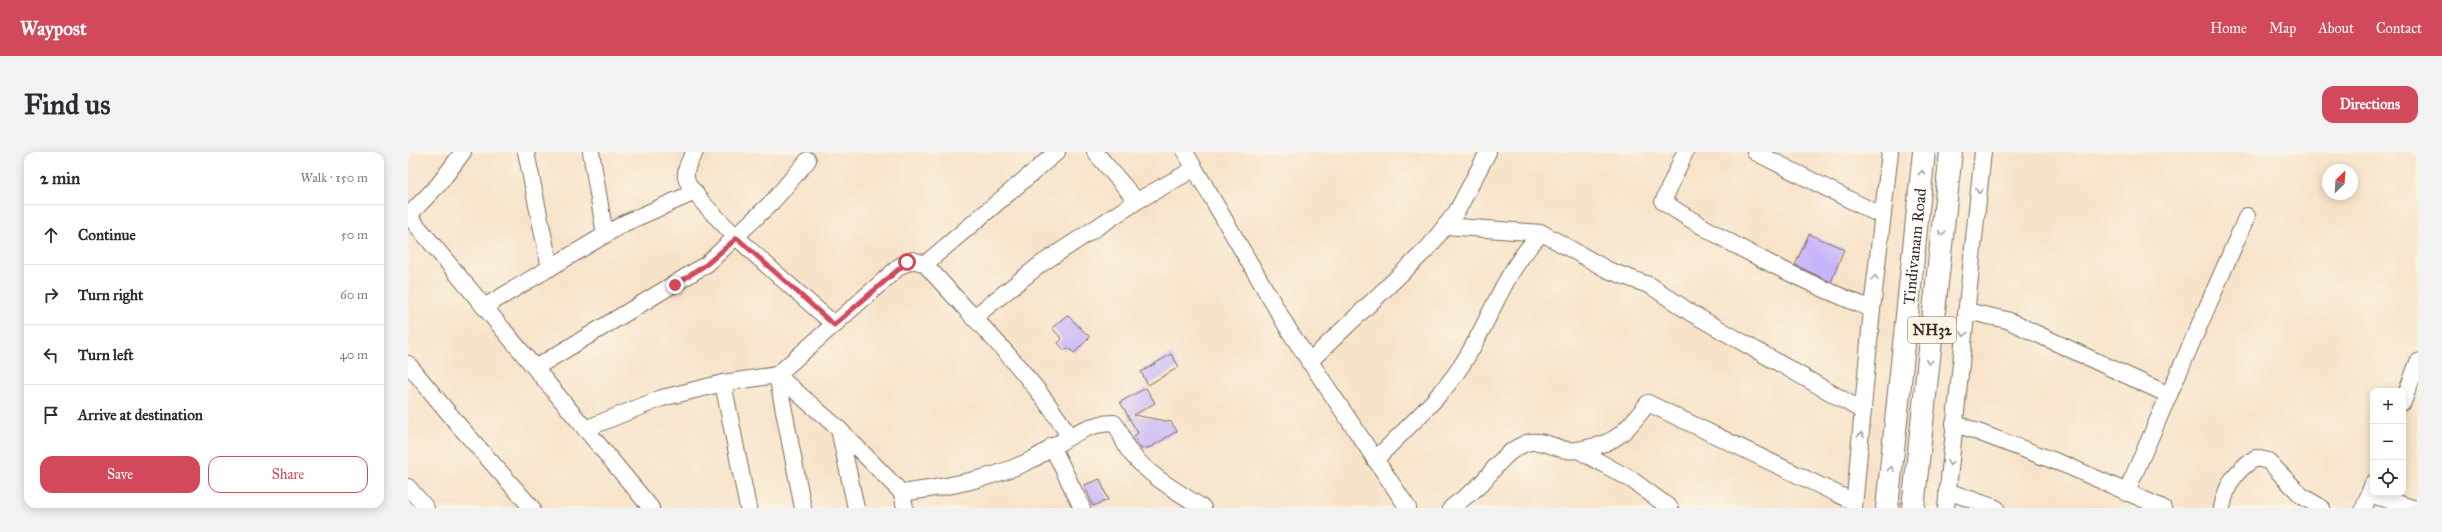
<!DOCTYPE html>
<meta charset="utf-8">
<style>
body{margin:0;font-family:"IM FELL Great Primer",serif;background:#f2f2f3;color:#2b2b33}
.controls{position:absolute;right:12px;bottom:12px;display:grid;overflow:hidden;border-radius:8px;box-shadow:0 2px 10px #0003}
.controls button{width:36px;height:36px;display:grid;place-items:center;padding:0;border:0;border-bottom:1px solid #e1e1e2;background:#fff;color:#2b2b33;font:20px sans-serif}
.compass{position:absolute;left:1914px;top:12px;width:36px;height:36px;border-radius:50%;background:#fff;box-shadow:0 2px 10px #0003;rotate:25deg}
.stop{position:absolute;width:12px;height:12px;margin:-9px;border:3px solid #d1495b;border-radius:50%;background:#fff}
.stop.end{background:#d1495b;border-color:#fff;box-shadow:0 1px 4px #0008}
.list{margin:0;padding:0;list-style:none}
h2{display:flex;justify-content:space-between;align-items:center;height:52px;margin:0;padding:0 16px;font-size:17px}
h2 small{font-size:13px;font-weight:400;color:#7c7c81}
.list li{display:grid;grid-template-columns:26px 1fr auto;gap:12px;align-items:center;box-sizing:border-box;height:60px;padding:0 16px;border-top:1px solid #e1e1e2}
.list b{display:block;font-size:15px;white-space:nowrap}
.list em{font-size:13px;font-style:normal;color:#7c7c81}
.actions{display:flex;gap:8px;padding:12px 16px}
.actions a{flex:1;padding:9px 0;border:1px solid #d1495b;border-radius:12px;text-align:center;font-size:14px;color:#d1495b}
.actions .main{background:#d1495b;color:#fff}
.icon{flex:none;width:22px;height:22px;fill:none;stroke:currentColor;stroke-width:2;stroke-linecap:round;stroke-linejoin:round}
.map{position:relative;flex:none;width:2010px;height:356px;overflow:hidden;border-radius:12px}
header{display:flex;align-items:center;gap:24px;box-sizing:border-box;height:56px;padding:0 20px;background:#d1495b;color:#fff}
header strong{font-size:19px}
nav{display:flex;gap:22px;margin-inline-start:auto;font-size:14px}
.intro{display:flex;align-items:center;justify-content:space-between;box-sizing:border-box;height:96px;padding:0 24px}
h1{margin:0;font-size:28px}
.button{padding:10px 18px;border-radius:12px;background:#d1495b;color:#fff;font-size:14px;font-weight:700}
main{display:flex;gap:24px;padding:0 24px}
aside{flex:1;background:#fff;border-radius:12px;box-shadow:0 2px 10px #0003}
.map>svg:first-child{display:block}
</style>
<header>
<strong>Waypost</strong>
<nav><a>Home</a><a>Map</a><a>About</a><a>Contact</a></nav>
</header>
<div class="intro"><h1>Find us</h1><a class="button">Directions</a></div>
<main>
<aside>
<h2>2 min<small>Walk · 150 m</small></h2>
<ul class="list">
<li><svg class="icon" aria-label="ahead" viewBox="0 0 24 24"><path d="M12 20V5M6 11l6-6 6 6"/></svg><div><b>Continue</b></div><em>50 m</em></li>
<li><svg class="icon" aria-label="right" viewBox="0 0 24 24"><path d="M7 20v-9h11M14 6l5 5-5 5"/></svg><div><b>Turn right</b></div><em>60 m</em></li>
<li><svg class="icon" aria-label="left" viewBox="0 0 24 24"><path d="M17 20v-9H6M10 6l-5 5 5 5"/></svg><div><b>Turn left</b></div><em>40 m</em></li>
<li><svg class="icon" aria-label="arrive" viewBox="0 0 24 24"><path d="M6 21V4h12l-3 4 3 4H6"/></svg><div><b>Arrive at destination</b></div></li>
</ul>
<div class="actions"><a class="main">Save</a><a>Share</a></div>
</aside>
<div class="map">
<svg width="2010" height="356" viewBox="0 0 2010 356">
<rect width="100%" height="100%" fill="#fcf5e5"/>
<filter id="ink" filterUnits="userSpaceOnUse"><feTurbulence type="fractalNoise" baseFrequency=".025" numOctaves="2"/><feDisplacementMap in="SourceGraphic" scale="8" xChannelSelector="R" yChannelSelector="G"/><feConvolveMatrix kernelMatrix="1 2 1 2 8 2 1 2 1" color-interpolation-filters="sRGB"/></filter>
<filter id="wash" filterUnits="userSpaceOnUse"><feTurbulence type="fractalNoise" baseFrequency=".012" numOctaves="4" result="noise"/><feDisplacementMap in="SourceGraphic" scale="16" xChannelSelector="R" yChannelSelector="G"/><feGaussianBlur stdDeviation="0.9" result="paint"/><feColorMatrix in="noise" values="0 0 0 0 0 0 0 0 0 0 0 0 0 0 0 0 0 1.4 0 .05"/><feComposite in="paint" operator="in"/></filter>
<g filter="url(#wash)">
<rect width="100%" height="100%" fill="#f7e3c9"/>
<g id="blocks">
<g fill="#c7b5f9">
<polygon points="1401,82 1436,97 1423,130 1387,113"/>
<polygon points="659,163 682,185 666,201 661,196 656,198 650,191 654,187 644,176"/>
<polygon points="763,202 771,215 740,233 733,220"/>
<polygon points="738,236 747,251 726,263 763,270 769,279 743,295 733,297 726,284 730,281 712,250"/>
<polygon points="692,327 700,348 685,354 676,333"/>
</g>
</g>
</g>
<g filter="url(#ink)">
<use href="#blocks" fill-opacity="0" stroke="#7d6b5a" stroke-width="1"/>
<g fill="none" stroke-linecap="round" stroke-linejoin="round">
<defs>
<g id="minor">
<polyline points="118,0 142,116"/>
<polyline points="183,0 197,83"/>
<path d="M287,0C282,7 277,16 278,25C281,49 403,152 427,173"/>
<polyline points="687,0 729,49"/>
<polyline points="777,0 882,180 1000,356"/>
<path d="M1277,0L1255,50C1318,91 1394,130 1464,157"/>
<polyline points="1347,0 1474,64"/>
<polyline points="0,64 31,32 55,0"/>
<polyline points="1,64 243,356"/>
<polyline points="1134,81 1200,118 1243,134 1283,161 1455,259"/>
<polyline points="517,112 649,0"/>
<polyline points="76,155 217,71 287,40"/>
<polyline points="1558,159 1599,168 1761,243"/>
<polyline points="565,166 633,112 729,49 786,17"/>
<polyline points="901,210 1020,96 1049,59 1080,0"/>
<polyline points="0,212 53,276 124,356"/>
<polyline points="127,216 299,112 365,49 400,8"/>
<polyline points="315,231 340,356"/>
<polyline points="1995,250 2010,210"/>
<polyline points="1546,271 1660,314 1755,356"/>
<polyline points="177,277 254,246 315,231 369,223 431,277 494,341 497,356"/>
<polyline points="431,277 448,356"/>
<polyline points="644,294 674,356"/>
<polyline points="1170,298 1224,328 1262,356"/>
<path d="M967,308C999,275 1037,243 1060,203C1085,161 1098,116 1134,81L1037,74"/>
<polyline points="0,335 18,356"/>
<polyline points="1539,339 1588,356"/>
<path d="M494,341C536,335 582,328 621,309C650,295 671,271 706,271C714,279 714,290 722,300C742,325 769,339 795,356"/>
<polyline points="1718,341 1839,64"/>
<polyline points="1961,342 2005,356"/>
<path d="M395,356L369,223L492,114L505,108L517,112C566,168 623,220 661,284"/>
<path d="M1043,356C1053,348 1063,341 1072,333C1085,319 1096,301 1114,293C1129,285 1142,294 1158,298C1164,299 1172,298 1179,296C1211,291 1221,275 1240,251L1446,350"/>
<polyline points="1446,356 1464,157 1482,0"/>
<polyline points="1538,356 1575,0"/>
<path d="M1814,356C1818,333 1828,317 1848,306L1860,309L1894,344L1914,356"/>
<polyline points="1956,356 1965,331"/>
</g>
<g id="highway">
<path id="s1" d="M1479,356L1516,0"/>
<polyline points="1505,356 1543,0"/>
</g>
</defs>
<use href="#minor" stroke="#7d6b5a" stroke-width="18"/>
<use href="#highway" stroke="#7d6b5a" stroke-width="24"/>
<use href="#minor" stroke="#fff" stroke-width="16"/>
<use href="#highway" stroke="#fff" stroke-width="22"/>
</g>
<defs><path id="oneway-chevron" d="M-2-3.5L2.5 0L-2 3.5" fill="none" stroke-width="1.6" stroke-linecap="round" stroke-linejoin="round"/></defs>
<g stroke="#a79f9a">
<use href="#oneway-chevron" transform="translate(1514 21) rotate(-84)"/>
<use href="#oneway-chevron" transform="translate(1571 39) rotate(96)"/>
<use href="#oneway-chevron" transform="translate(1534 81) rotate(96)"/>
<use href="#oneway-chevron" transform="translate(1467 126) rotate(-83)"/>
<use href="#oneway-chevron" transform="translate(1556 182) rotate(96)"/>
<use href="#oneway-chevron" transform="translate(1521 210) rotate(96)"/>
<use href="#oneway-chevron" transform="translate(1453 283) rotate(-85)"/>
<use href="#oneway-chevron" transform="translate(1542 311) rotate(96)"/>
<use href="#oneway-chevron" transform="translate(1483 317) rotate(-84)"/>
</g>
</g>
<g fill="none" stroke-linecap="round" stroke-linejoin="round" filter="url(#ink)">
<polyline stroke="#d1495b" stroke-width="5" points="267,133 299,112 329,86 426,173 499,110"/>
</g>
<g text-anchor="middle" stroke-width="3.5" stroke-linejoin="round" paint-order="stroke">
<rect fill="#fcf5e5" stroke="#75675a" stroke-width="1" x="1500" y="165" width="48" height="26" rx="3"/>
<g font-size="15" font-weight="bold" fill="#3b2a1e">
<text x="1524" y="183">NH32</text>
</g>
<g font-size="16" fill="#3b2a1e" stroke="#fcf5e5">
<text dy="6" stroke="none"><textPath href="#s1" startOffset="263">Tindivanam Road</textPath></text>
</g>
</g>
</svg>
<div class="controls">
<button>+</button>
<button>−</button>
<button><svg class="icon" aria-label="locate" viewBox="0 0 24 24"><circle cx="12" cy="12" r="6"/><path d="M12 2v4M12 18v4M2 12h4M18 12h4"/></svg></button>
</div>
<svg class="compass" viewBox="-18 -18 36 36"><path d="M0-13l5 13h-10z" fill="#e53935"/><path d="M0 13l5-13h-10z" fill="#7c7c81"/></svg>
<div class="stop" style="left:499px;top:110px"></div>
<div class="stop end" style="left:267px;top:133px"></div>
</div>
</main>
